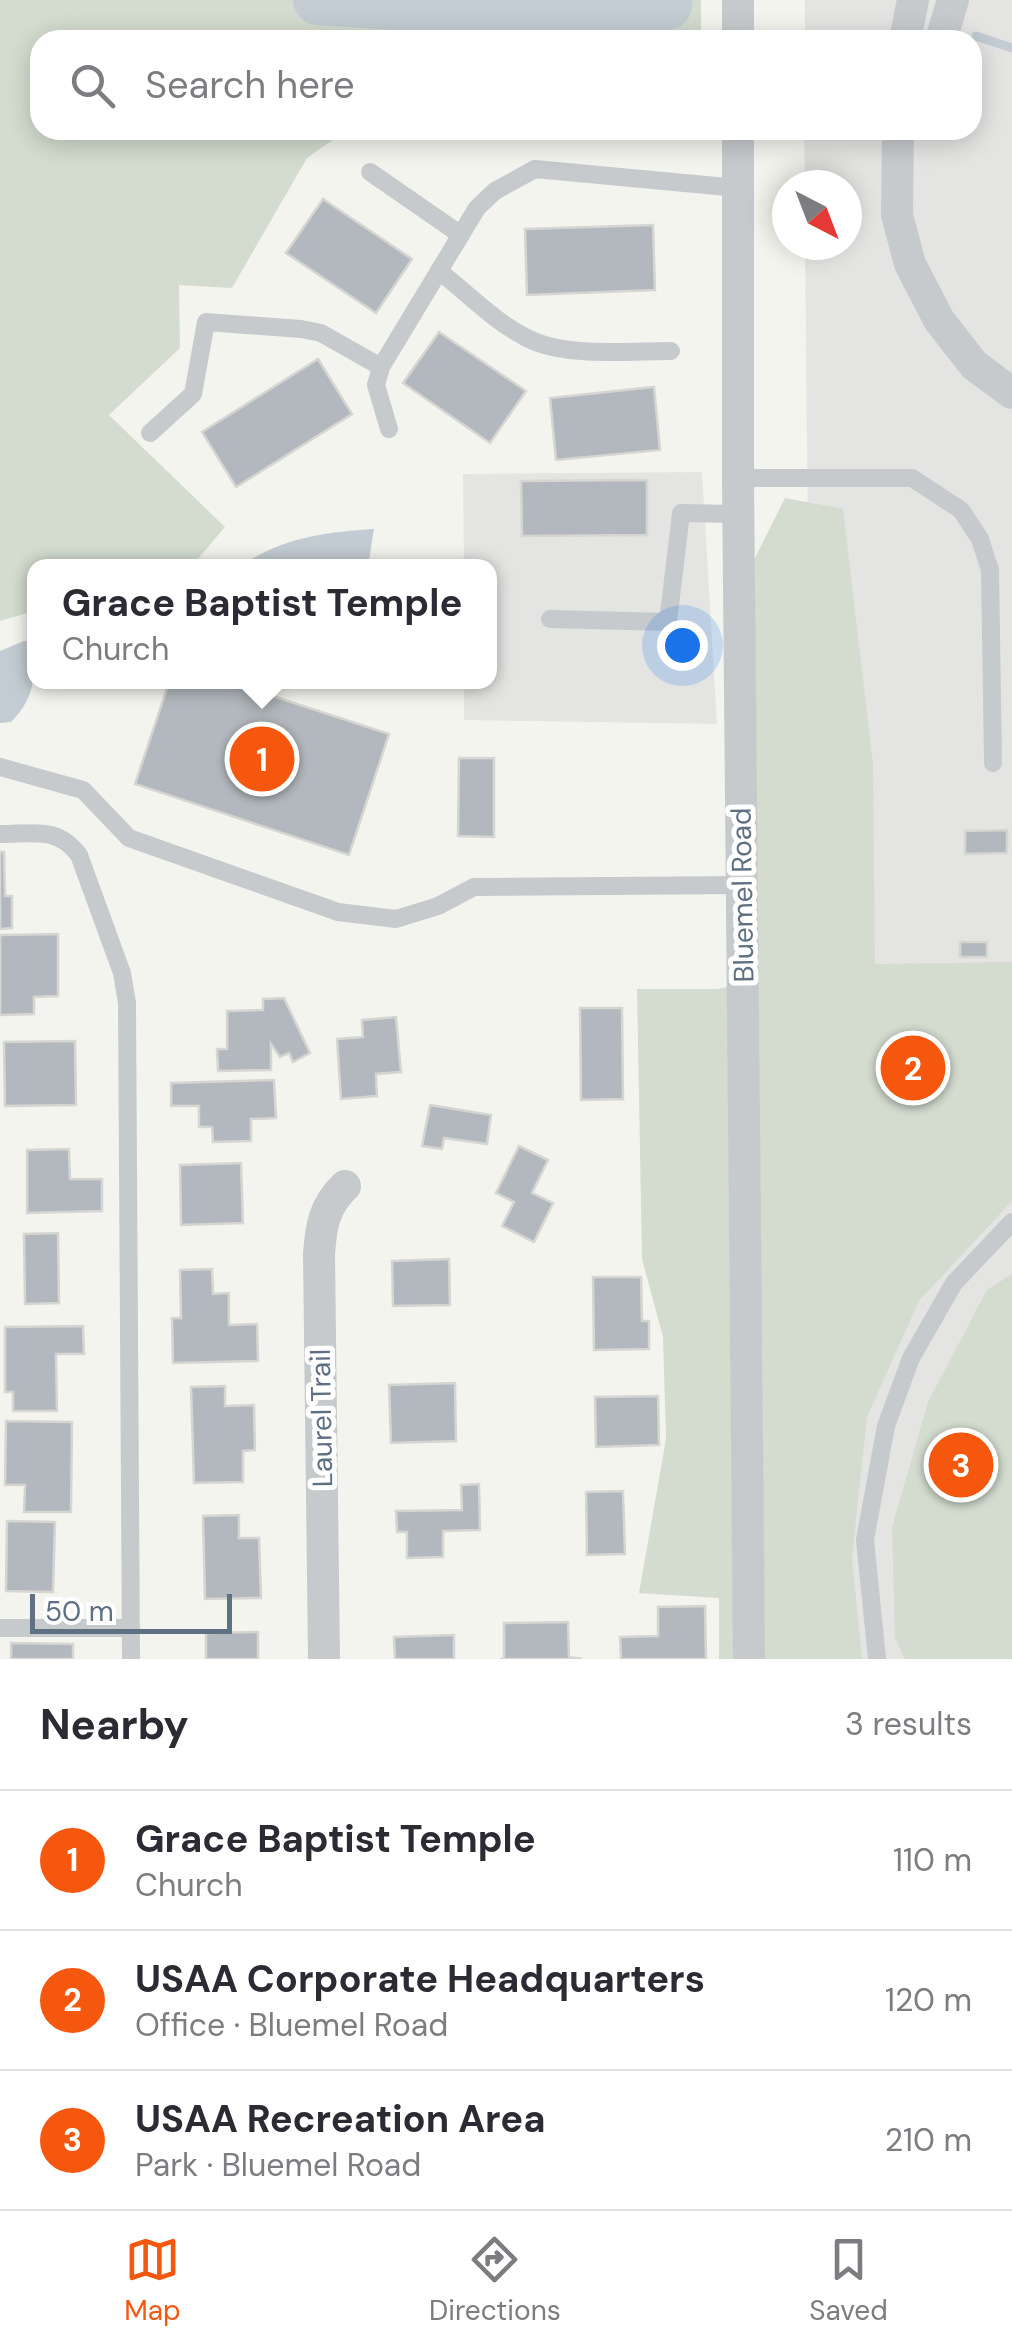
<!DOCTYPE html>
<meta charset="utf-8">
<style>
body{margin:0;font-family:"DM Sans",sans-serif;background:#f2f2f3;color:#2b2b33}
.compass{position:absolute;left:772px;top:170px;width:90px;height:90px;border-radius:50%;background:#fff;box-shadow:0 5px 25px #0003;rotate:138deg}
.scale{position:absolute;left:30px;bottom:25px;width:202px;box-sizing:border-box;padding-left:10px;border:5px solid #607083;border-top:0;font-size:28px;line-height:35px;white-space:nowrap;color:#607083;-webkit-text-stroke:8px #fff;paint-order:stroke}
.you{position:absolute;left:682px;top:645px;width:35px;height:35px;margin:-25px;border:8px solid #fff;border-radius:50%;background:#1a73e8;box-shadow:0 0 0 15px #1a73e833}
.badge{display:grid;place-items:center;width:65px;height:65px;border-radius:50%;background:#f5570e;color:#fff;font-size:32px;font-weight:700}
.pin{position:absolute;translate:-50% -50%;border:5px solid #fff;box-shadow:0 2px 10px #0006}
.popup{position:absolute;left:27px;top:559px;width:470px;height:130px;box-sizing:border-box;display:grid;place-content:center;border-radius:20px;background:#fff;filter:drop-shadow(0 2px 8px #0005);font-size:32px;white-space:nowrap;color:#7c7c81}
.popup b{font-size:38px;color:#2b2b33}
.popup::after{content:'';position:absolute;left:50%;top:100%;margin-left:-20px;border:20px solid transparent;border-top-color:#fff}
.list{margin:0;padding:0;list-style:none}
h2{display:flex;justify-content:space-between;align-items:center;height:130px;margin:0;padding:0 40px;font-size:42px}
h2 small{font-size:32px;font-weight:400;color:#7c7c81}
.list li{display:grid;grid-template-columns:65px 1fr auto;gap:30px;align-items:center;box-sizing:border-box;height:140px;padding:0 40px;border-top:2px solid #e1e1e2}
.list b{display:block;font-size:38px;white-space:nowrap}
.list p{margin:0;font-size:32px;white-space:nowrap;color:#7c7c81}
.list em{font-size:32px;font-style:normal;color:#7c7c81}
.icon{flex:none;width:55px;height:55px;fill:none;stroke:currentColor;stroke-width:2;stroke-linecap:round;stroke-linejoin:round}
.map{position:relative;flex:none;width:1012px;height:1659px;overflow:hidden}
.search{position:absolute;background:#fff;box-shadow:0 5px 25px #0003;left:30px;right:30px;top:30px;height:110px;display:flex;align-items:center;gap:25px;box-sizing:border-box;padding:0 35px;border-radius:30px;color:#7c7c81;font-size:38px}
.sheet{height:550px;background:#fff}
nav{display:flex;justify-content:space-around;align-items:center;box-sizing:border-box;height:140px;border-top:2px solid #e1e1e2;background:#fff;font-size:28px;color:#7c7c81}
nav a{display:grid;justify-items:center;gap:5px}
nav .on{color:#f5570e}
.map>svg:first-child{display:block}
</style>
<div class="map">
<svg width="1012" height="1659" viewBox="0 0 1012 1659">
<rect width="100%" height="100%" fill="#f4f4ef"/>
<g fill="#e4e5e3">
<polygon points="805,0 1012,0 1012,1659 819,1659 805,245 847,245 847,185 805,185 804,130 972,130 972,40 805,40"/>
<polygon points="702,472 717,724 464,720 464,682 490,682 490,566 464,566 463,474"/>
</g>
<g fill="#d3dccf">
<polygon points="0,0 701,0 701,40 40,40 40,130 347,130 307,158 232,288 179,285 180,348 109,415 225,527 192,566 34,566 34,611 0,621"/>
<polygon points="785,498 843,509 873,764 875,964 1012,962 1012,1201 919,1301 867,1417 852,1558 862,1659 719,1659 719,1598 639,1593 666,1439 663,1337 642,1259 637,989 718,989 753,981 753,562"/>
<polygon points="1012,1274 1012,1659 905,1659 895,1638 892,1527 928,1402 987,1290"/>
</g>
<g fill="#c3ccd2">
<path d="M374,529L368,566H241C281,538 325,532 374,529Z"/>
<path d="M24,641L34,642C35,675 36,697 11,722L0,723V651Z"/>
</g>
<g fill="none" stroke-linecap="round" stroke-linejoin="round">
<polyline stroke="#c3ccd2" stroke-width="9" points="976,36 1012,48"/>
<polyline stroke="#c3ccd2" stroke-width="50" points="318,0 412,6 667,5"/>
</g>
<g fill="#b2b8bd" stroke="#d5d5d2" stroke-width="2.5">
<polygon points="323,199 412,259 376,313 286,253"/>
<polygon points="653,225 655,290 527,295 525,229"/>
<polygon points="439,332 526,391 490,443 403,383"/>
<polygon points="318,359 352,414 236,487 202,432"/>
<polygon points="654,387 660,450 556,460 550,398"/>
<polygon points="647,480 647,535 522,536 521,481"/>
<polygon points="169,682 230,682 389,734 349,855 135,784"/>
<polygon points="459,758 494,758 494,837 458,836"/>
<polygon points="1007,830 1007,853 965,854 965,831"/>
<polygon points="0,852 4,852 5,896 12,896 12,928 0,929"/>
<polygon points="58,934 58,996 34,997 34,1014 0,1015 0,935"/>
<rect x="960" y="942" width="27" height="15"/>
<polygon points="284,998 310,1053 293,1062 289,1053 280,1057 271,1044 271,1070 218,1071 217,1049 227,1049 227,1011 263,1010 263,999"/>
<polygon points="580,1008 622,1008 623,1099 581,1100"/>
<polygon points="396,1017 401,1072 376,1074 377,1096 341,1099 337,1039 363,1037 362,1020"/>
<polygon points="75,1041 76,1105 5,1106 4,1042"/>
<polygon points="274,1080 276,1118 251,1119 251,1141 213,1142 212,1127 199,1127 199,1106 171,1106 171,1083"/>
<polygon points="430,1105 491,1115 487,1144 444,1138 442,1149 422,1146"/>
<polygon points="519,1146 548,1160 532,1193 553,1203 534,1242 502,1226 514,1202 496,1193"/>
<polygon points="69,1149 70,1179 102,1179 102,1211 27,1213 27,1150"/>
<polygon points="241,1163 243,1223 181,1225 180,1165"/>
<polygon points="58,1233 59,1303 25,1304 24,1234"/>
<polygon points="449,1259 450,1305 393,1306 392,1261"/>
<polygon points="212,1269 213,1294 229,1293 229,1325 257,1324 258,1361 173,1363 172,1318 181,1318 180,1270"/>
<polygon points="593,1277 641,1277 642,1321 649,1321 649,1349 594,1350"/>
<polygon points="83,1326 84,1354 56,1354 57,1411 13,1411 13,1392 5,1392 5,1327"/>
<polygon points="455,1383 456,1441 391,1443 389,1385"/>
<polygon points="225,1386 225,1406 254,1405 255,1450 243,1451 243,1482 194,1483 191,1387"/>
<polygon points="658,1396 659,1445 596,1447 595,1397"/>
<polygon points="6,1421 72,1422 71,1512 24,1512 25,1485 5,1485"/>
<polygon points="479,1484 480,1530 443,1531 443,1557 407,1558 407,1532 397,1532 396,1511 462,1510 461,1485"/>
<polygon points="623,1491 625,1554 587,1555 586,1492"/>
<polygon points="239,1515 239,1538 259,1538 261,1598 205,1599 203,1516"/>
<polygon points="7,1521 55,1522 53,1592 6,1591"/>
<polygon points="705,1606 706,1659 621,1659 620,1637 658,1636 658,1607"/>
<polygon points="568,1622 569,1657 582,1659 500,1659 504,1659 504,1623"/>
<polygon points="258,1632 258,1659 206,1659 206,1633"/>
<polygon points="454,1635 454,1659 395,1659 394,1637"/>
<polygon points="11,1643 73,1644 73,1659 11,1659"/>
</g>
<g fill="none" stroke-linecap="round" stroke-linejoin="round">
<g stroke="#c7cacd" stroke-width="18">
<polyline points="370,172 461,235"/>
<path d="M439,271C466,292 494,321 525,337C563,358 628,351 671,351"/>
<polyline points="389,429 376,385 381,367 477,208 495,191 535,169 738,188"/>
<polyline points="150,433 193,394 206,322 301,329 321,333 381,367"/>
<polyline points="738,478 912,478 961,510 980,539 990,570 993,763"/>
<polyline points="550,619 668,622 681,513 738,514"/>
<polyline points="0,767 83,790 129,838 338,912 396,919 438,906 474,887 741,885"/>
<path d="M0,834C34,834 57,826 79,855L122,973L127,1003L131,1659"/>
<polyline points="0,1628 131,1628"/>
<polyline points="877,1659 865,1540 886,1426 911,1358 954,1283 1012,1222"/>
</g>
<g stroke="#c7cacd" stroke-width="32">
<polyline points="738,40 738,0"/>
<polyline points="905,40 913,0"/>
<polyline points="941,40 953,0"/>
<polyline points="738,130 738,478 749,1659"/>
<polyline points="898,130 897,215 910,264 939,320 974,365 1012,393"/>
<path d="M324,1659L319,1254C321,1226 324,1206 345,1186"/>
</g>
</g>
<g text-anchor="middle" stroke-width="10" stroke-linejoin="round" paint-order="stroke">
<g font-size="28" fill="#607083" stroke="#fff">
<text transform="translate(742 895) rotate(-91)" y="10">Bluemel Road</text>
<text transform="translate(321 1418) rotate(-91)" y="10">Laurel Trail</text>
</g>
</g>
</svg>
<svg class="compass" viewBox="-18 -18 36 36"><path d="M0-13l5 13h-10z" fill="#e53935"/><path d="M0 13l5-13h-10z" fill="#7c7c81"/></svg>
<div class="scale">50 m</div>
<div class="you"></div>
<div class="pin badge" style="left:262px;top:759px">1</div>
<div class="popup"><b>Grace Baptist Temple</b>Church</div>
<div class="pin badge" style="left:913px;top:1068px">2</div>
<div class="pin badge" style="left:961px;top:1465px">3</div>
<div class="search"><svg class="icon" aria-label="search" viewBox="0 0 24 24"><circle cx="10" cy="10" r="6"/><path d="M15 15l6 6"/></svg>Search here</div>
</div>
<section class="sheet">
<h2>Nearby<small>3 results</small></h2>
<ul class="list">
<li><span class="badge">1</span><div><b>Grace Baptist Temple</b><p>Church</p></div><em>110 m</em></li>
<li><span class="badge">2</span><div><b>USAA Corporate Headquarters</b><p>Office · Bluemel Road</p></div><em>120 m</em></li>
<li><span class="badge">3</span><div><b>USAA Recreation Area</b><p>Park · Bluemel Road</p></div><em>210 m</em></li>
</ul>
</section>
<nav>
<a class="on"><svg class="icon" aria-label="map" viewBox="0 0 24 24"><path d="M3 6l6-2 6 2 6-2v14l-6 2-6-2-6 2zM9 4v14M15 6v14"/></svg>Map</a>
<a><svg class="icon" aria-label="directions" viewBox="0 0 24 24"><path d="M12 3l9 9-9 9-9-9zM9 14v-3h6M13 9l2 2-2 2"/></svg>Directions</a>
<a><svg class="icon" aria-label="saved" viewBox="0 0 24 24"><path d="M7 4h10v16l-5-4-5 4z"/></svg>Saved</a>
</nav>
